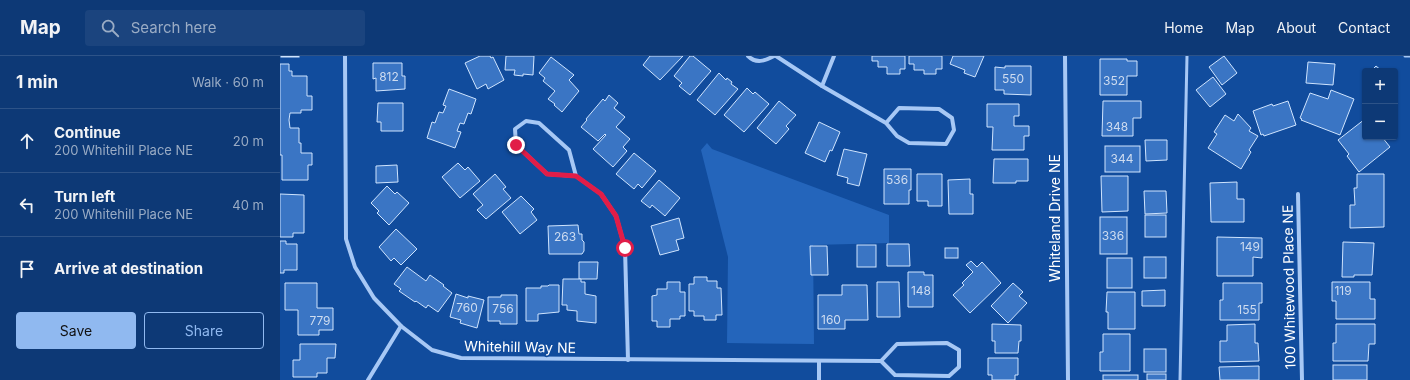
<!DOCTYPE html>
<meta charset="utf-8">
<style>
body{margin:0;font-family:Inter,sans-serif;background:#1b447e;color:#f1f3f6}
.controls{position:absolute;right:12px;top:12px;display:grid;overflow:hidden;border-radius:4px;box-shadow:0 1px 3px #0004}
.controls button{width:36px;height:36px;display:grid;place-items:center;padding:0;border:0;border-bottom:1px solid #2d5388;background:#0d3976;color:#f1f3f6;font:20px sans-serif}
.stop{position:absolute;width:12px;height:12px;margin:-9px;border:3px solid #e11d48;border-radius:50%;background:#fff}
.stop.end{background:#e11d48;border-color:#fff;box-shadow:0 1px 4px #0008}
.list{margin:0;padding:0;list-style:none}
h2{display:flex;justify-content:space-between;align-items:center;height:52px;margin:0;padding:0 16px;font-size:17px}
h2 small{font-size:13px;font-weight:400;color:#9aacc5}
.list li{display:grid;grid-template-columns:26px 1fr auto;gap:12px;align-items:center;box-sizing:border-box;height:64px;padding:0 16px;border-top:1px solid #2d5388}
.list b{display:block;font-size:15px;white-space:nowrap}
.list p{margin:0;font-size:13px;white-space:nowrap;color:#9aacc5}
.list em{font-size:13px;font-style:normal;color:#9aacc5}
.actions{display:flex;gap:8px;padding:12px 16px}
.actions a{flex:1;padding:9px 0;border:1px solid #90b9f0;border-radius:4px;text-align:center;font-size:14px;color:#90b9f0}
.actions .main{background:#90b9f0;color:#111}
.icon{flex:none;width:22px;height:22px;fill:none;stroke:currentColor;stroke-width:2;stroke-linecap:round;stroke-linejoin:round}
.map{position:relative;flex:none;width:1130px;height:324px;overflow:hidden}
header{display:flex;align-items:center;gap:24px;box-sizing:border-box;height:56px;padding:0 20px;background:#0d3976;border-bottom:1px solid #2d5388}
header strong{font-size:19px}
nav{display:flex;gap:22px;margin-inline-start:auto;font-size:14px}
.search{width:280px;height:36px;background:#1b447e;display:flex;align-items:center;gap:10px;box-sizing:border-box;padding:0 14px;border-radius:4px;color:#9aacc5;font-size:15px}
main{display:flex}
aside{flex:1;background:#0d3976}
.map>svg:first-child{display:block}
</style>
<header>
<strong>Map</strong>
<div class="search"><svg class="icon" aria-label="search" viewBox="0 0 24 24"><circle cx="10" cy="10" r="6"/><path d="M15 15l6 6"/></svg>Search here</div>
<nav><a>Home</a><a>Map</a><a>About</a><a>Contact</a></nav>
</header>
<main>
<aside>
<h2>1 min<small>Walk · 60 m</small></h2>
<ul class="list">
<li><svg class="icon" aria-label="ahead" viewBox="0 0 24 24"><path d="M12 20V5M6 11l6-6 6 6"/></svg><div><b>Continue</b><p>200 Whitehill Place NE</p></div><em>20 m</em></li>
<li><svg class="icon" aria-label="left" viewBox="0 0 24 24"><path d="M17 20v-9H6M10 6l-5 5 5 5"/></svg><div><b>Turn left</b><p>200 Whitehill Place NE</p></div><em>40 m</em></li>
<li><svg class="icon" aria-label="arrive" viewBox="0 0 24 24"><path d="M6 21V4h12l-3 4 3 4H6"/></svg><div><b>Arrive at destination</b></div></li>
</ul>
<div class="actions"><a class="main">Save</a><a>Share</a></div>
</aside>
<div class="map">
<svg width="1130" height="324" viewBox="0 0 1130 324">
<rect width="100%" height="100%" fill="#114c9d"/>
<polygon fill="#2465bb" points="427,87 432,93 609,159 609,187 533,189 534,288 447,287 448,201 421,94"/>
<g fill="#3a75c4" stroke="#cfe4fe">
<rect x="1" y="0" width="18" height="1"/>
<polygon points="200,0 210,0 211,2 213,1 224,24 208,33 206,28 197,33 185,7"/>
<polygon points="226,0 254,0 253,19 243,18 243,20 234,19 235,14 225,14"/>
<polygon points="370,0 403,0 380,24 363,9"/>
<polygon points="410,0 413,0 431,15 410,39 399,30 402,27 394,20"/>
<polygon points="592,0 625,0 625,13 620,13 620,18 607,18 607,11 598,11 598,5 592,5"/>
<polygon points="629,0 662,0 662,13 656,13 656,18 644,18 644,14 634,14 634,8 629,8"/>
<polygon points="673,0 704,0 695,21 684,17 685,14 670,8"/>
<polygon points="944,0 957,17 942,29 929,11"/>
<polygon points="271,1 294,19 289,24 299,35 282,56 274,49 275,48 268,43 275,35 263,25 265,22 259,17"/>
<polygon points="820,3 847,3 847,5 857,5 857,20 847,20 847,39 820,39"/>
<polygon points="1028,6 1055,8 1053,29 1026,27"/>
<polygon points="93,7 122,7 122,20 125,20 125,33 96,35 96,22 93,23"/>
<polygon points="0,8 9,8 9,15 12,15 12,20 27,20 27,40 32,40 32,54 21,54 21,57 10,57 9,64 10,72 19,72 19,87 21,87 21,97 32,97 32,109 28,109 28,124 2,124 2,99 0,99"/>
<polygon points="725,10 751,10 751,39 724,38 724,34 715,34 715,11 725,12"/>
<polygon points="1096,10 1102,15 1091,15"/>
<polygon points="439,17 446,24 447,22 452,26 451,28 458,33 435,59 417,44"/>
<polygon points="933,21 946,38 930,51 916,34"/>
<polygon points="467,32 473,38 475,36 489,48 464,76 444,59"/>
<polygon points="169,33 196,43 191,58 188,57 184,68 180,67 177,75 181,76 175,92 147,82 152,66 155,67 159,56 163,57 166,50 163,49"/>
<polygon points="1051,34 1074,43 1060,79 1021,64 1022,63 1020,62 1030,37 1048,43"/>
<polygon points="329,39 338,47 334,52 345,61 336,71 350,83 343,91 347,95 333,111 313,93 326,79 325,78 318,85 301,71 307,64 306,63 323,43 325,45"/>
<polygon points="499,45 516,59 506,70 509,73 496,88 477,72"/>
<polygon points="823,45 861,45 861,62 853,62 853,80 822,80"/>
<polygon points="1008,45 1016,69 984,80 983,78 981,79 973,55 992,48 993,50"/>
<polygon points="98,47 123,47 123,75 101,75 101,66 97,66"/>
<polygon points="707,48 739,48 739,60 734,60 734,70 749,70 749,80 744,80 744,94 712,94 713,71 707,71"/>
<polygon points="958,58 971,72 969,75 978,80 969,94 971,96 961,113 928,92 937,78 934,76 945,59 954,65"/>
<polygon points="1085,63 1085,81 1102,81 1110,91 1079,116 1067,100 1069,98 1058,84"/>
<polygon points="539,66 560,76 552,95 550,94 545,106 525,97"/>
<polygon points="865,84 887,84 887,104 866,105"/>
<rect x="825" y="90" width="35" height="26"/>
<polygon points="564,93 587,98 579,130 567,127 568,122 557,119"/>
<polygon points="354,97 376,115 362,132 358,128 354,133 336,118"/>
<polygon points="714,103 748,103 748,125 736,125 736,127 713,127"/>
<polygon points="178,107 185,114 188,111 200,125 180,142 162,121"/>
<polygon points="117,109 118,126 96,127 96,110"/>
<polygon points="604,113 631,113 631,134 629,134 629,148 604,148"/>
<polygon points="215,118 226,131 223,133 231,142 206,163 197,154 203,149 193,138"/>
<polygon points="637,118 662,118 662,150 648,150 648,145 637,145"/>
<polygon points="1077,118 1104,118 1104,171 1070,172 1070,149 1075,149 1074,132 1077,132"/>
<polygon points="821,120 848,120 848,155 822,156"/>
<polygon points="690,123 690,138 693,138 693,158 669,158 668,124"/>
<polygon points="379,124 400,142 385,160 372,149 370,152 361,145"/>
<polygon points="957,126 957,143 964,143 964,166 931,166 930,127"/>
<polygon points="107,130 115,138 117,136 129,147 109,169 97,157 99,155 91,147"/>
<polygon points="864,135 886,135 887,157 865,158"/>
<polygon points="0,138 24,139 24,177 13,177 13,181 0,181"/>
<polygon points="241,140 254,153 251,156 257,164 240,178 222,156"/>
<rect x="865" y="159" width="21" height="22"/>
<rect x="820" y="161" width="27" height="37"/>
<polygon points="399,162 404,182 396,184 399,194 380,199 371,170"/>
<polygon points="298,169 299,178 302,178 302,184 304,186 304,195 302,198 269,198 268,170"/>
<polygon points="116,173 137,193 121,209 114,202 111,205 99,191"/>
<polygon points="937,181 982,182 982,202 973,201 973,220 937,220"/>
<polygon points="0,185 6,185 6,188 17,188 17,214 4,214 4,217 0,217"/>
<polygon points="1063,186 1094,187 1092,219 1074,219 1074,221 1062,221"/>
<polygon points="607,188 629,188 630,210 607,210"/>
<rect x="577" y="189" width="19" height="22"/>
<polygon points="530,190 547,190 548,219 531,219"/>
<rect x="665" y="192" width="13" height="10"/>
<rect x="864" y="201" width="22" height="21"/>
<rect x="827" y="202" width="25" height="30"/>
<polygon points="691,205 697,211 702,206 721,227 690,257 673,239 684,229 682,227 693,216 686,209"/>
<polygon points="299,206 318,206 317,223 299,223"/>
<polygon points="127,211 146,225 150,219 164,229 163,230 172,237 158,256 148,249 146,252 136,245 135,246 119,235 121,233 114,228"/>
<polygon points="628,216 644,216 644,219 653,219 653,251 628,251"/>
<polygon points="414,221 427,221 427,225 437,225 437,232 441,232 442,259 436,259 436,264 424,264 424,260 414,260 414,255 409,255 409,228 414,228"/>
<polygon points="283,223 301,223 301,226 305,226 305,238 316,240 316,267 297,265 297,255 287,254 287,249 282,249"/>
<polygon points="387,226 400,226 400,236 405,236 405,260 400,260 400,263 390,263 390,271 377,271 377,265 372,265 372,240 377,239 377,233 387,233"/>
<polygon points="597,226 619,226 620,261 597,261"/>
<polygon points="1052,226 1090,226 1090,243 1095,243 1095,263 1056,263 1056,245 1052,245"/>
<polygon points="5,227 37,227 37,252 53,252 53,274 39,274 39,279 18,279 18,254 5,254"/>
<polygon points="733,227 743,236 739,240 747,247 728,267 711,250"/>
<polygon points="943,227 982,227 982,247 979,247 979,264 940,264 940,244 943,244"/>
<polygon points="269,229 279,229 279,256 258,258 258,265 246,265 246,232 261,232 261,230 268,230"/>
<polygon points="562,229 587,229 588,264 565,264 565,273 538,273 538,239 562,239"/>
<polygon points="885,234 885,250 862,250 862,235"/>
<polygon points="827,236 855,236 855,273 828,273 828,256 826,256"/>
<polygon points="176,238 188,242 188,240 204,244 197,272 180,267 181,264 170,261"/>
<polygon points="221,239 237,239 237,268 220,268 220,265 208,265 208,241 221,241"/>
<polygon points="712,268 741,269 741,285 739,285 738,297 715,297 715,285 712,285"/>
<polygon points="975,268 975,287 978,287 979,305 940,306 940,285 947,285 947,269"/>
<polygon points="1056,268 1095,268 1095,288 1089,288 1088,305 1053,305 1053,287 1056,287"/>
<polygon points="823,278 850,278 850,315 820,315 820,296 823,296"/>
<polygon points="20,288 56,288 55,302 47,302 47,317 37,317 37,321 13,321 13,304 20,304"/>
<rect x="864" y="293" width="22" height="23"/>
<polygon points="708,302 738,302 738,319 735,319 735,324 712,324 712,319 708,319"/>
<rect x="1053" y="309" width="34" height="15"/>
<polygon points="979,310 979,324 940,324 939,311"/>
<rect x="867" y="318" width="19" height="6"/>
<rect x="823" y="319" width="35" height="5"/>
</g>
<g fill="none" stroke-linecap="round" stroke-linejoin="round">
<g stroke="#a7c8f5" stroke-width="3">
<polyline points="1125,0 1130,0"/>
<polyline points="900,324 907,0"/>
</g>
<g stroke="#a7c8f5" stroke-width="4">
<polyline points="65,0 66,183 75,211 94,242 121,270 152,294 181,302 601,305 615,319 669,320 679,311 679,294 667,287 617,288 601,305"/>
<path d="M468,0C476,8 485,5 494,0"/>
<polyline points="496,0 542,30 606,67 617,80 629,87 666,88 674,74 672,62 659,53 619,52 606,67"/>
<polyline points="785,0 788,324"/>
<polyline points="542,30 554,0"/>
<polyline points="296,120 289,94 259,67 246,65 235,73 236,89 267,118 296,120 321,138 336,160 345,192 348,304"/>
<polyline points="1018,138 1022,324"/>
<polyline points="539,305 539,324"/>
<polyline points="88,324 121,270"/>
</g>
</g>
<g fill="none" stroke-linecap="round" stroke-linejoin="round">
<polyline stroke="#e11d48" stroke-width="5" points="236,89 267,118 296,120 321,138 336,160 345,192"/>
</g>
<g text-anchor="middle" stroke-width="3.5" stroke-linejoin="round" paint-order="stroke">
<g font-size="12" fill="#cedcf0">
<text x="109" y="25">812</text>
<text x="733" y="27">550</text>
<text x="834" y="29">352</text>
<text x="837" y="75">348</text>
<text x="842" y="107">344</text>
<text x="617" y="128">536</text>
<text x="833" y="184">336</text>
<text x="285" y="185">263</text>
<text x="970" y="195">149</text>
<text x="641" y="239">148</text>
<text x="1063" y="239">119</text>
<text x="187" y="256">760</text>
<text x="223" y="257">756</text>
<text x="967" y="258">155</text>
<text x="551" y="268">160</text>
<text x="40" y="269">779</text>
</g>
<g font-size="14" fill="#fff" stroke="#114c9d">
<text transform="translate(775 162) rotate(-90)" y="5">Whiteland Drive NE</text>
<text transform="translate(1009 231) rotate(-91)" y="5">100 Whitewood Place NE</text>
<text transform="translate(240 291) rotate(1)" y="5">Whitehill Way NE</text>
</g>
</g>
</svg>
<div class="controls">
<button>+</button>
<button>−</button>
</div>
<div class="stop" style="left:345px;top:192px"></div>
<div class="stop end" style="left:236px;top:89px"></div>
</div>
</main>
